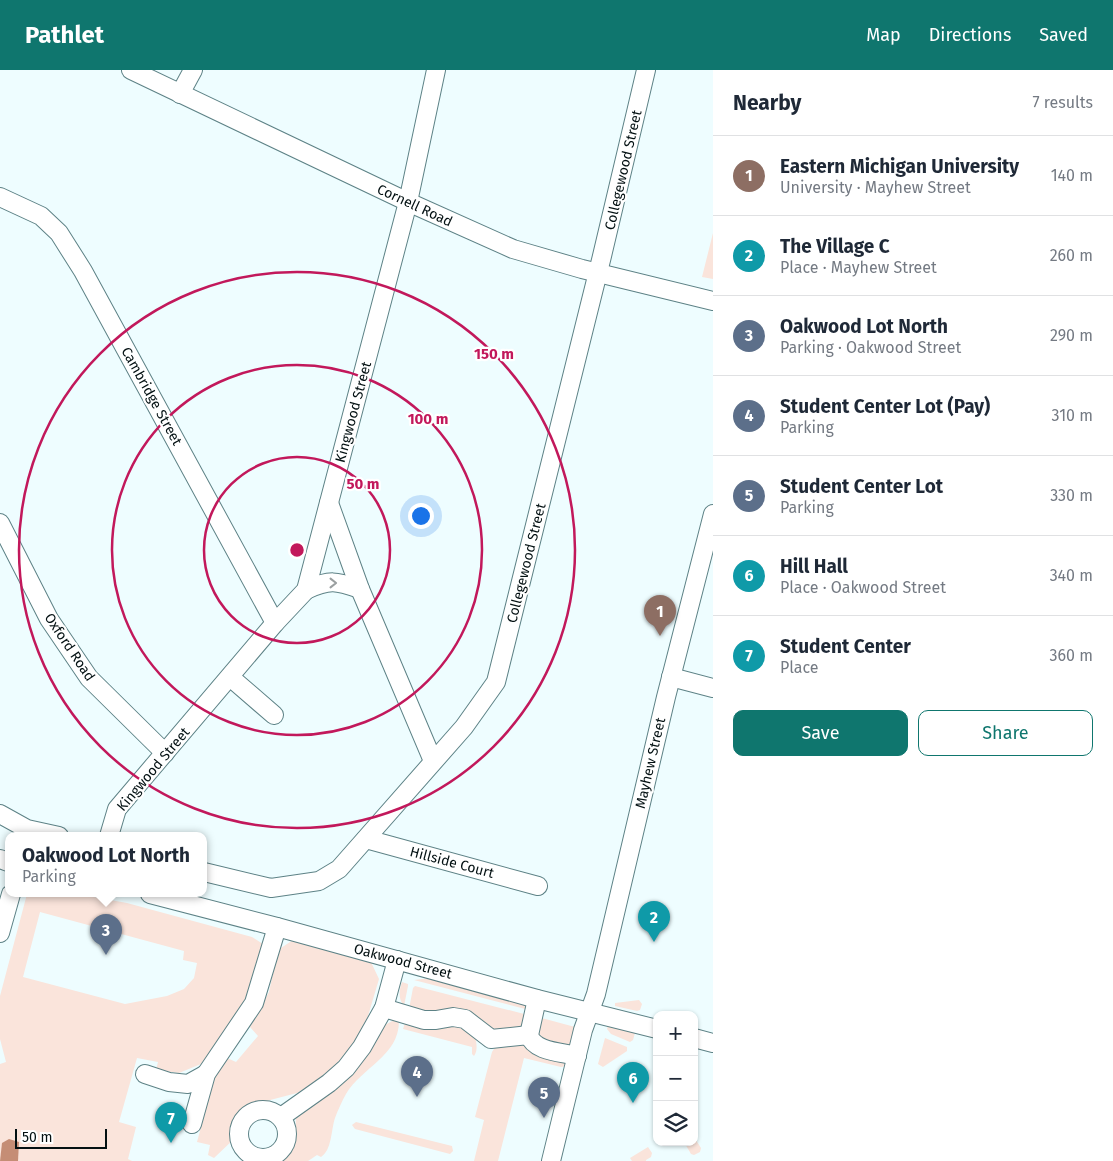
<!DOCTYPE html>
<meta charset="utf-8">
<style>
body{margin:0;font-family:"Fira Sans",sans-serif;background:#f2f2f3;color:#1f2937}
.controls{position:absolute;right:15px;bottom:15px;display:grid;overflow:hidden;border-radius:10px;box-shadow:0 1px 4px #0004}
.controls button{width:45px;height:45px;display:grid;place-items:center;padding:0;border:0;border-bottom:1px solid #e0e1e3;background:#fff;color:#1f2937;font:25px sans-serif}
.scale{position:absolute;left:15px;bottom:12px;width:92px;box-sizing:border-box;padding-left:5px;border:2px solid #031012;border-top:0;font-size:14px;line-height:18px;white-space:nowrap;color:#031012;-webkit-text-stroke:4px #fff;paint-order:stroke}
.you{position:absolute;left:420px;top:445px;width:18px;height:18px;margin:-12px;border:4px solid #fff;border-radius:50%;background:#1a73e8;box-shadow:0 0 0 8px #1a73e833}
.badge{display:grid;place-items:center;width:32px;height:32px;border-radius:50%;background:#0f766e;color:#fff;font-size:16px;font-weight:700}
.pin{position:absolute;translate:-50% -41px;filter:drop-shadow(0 1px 2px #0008)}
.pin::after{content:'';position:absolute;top:26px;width:18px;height:15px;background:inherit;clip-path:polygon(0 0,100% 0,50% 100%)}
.popup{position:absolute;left:5px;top:762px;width:202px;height:65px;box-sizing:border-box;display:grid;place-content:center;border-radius:10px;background:#fff;filter:drop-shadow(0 1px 4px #0005);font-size:16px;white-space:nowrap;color:#747a83}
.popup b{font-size:19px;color:#1f2937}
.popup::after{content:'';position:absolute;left:50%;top:100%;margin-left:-10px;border:10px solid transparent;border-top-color:#fff}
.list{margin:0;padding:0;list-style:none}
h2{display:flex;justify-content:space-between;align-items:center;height:65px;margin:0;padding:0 20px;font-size:21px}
h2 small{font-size:16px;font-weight:400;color:#747a83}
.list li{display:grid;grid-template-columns:32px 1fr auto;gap:15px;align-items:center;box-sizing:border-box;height:80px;padding:0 20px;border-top:1px solid #e0e1e3}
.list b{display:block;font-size:19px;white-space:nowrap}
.list p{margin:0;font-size:16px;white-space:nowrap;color:#747a83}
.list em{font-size:16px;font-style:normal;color:#747a83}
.actions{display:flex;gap:10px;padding:15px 20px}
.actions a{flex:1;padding:11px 0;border:1px solid #0f766e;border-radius:10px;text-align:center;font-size:18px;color:#0f766e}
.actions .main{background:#0f766e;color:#fff}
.icon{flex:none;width:28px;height:28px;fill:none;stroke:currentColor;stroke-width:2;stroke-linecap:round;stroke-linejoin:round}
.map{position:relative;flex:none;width:713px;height:1091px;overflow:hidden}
header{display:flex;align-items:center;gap:30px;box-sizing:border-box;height:70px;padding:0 25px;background:#0f766e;color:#fff}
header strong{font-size:24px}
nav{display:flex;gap:28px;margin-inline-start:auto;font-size:18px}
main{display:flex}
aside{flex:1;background:#fff}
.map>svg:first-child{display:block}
</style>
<header>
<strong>Pathlet</strong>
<nav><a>Map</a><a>Directions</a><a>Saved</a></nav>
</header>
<main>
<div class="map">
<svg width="713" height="1091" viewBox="0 0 713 1091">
<rect width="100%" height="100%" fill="#eefdff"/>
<g fill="#fae4db" fill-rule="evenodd">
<polygon points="713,163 713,209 702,207"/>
<path d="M27,824H77L127,833L252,867L263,874L251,921L235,954L201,994L179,1003L156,1000L158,992L137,988L119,1052L136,1057L128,1089L132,1091H0V994L6,992L0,969V926ZM40,842L184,881L183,890L197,893L194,908L184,919L167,926L125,934L23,907Z"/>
<polygon points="293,870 370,890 379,909 363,963 327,1005 297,1023 247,1036 237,1046 234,1060 234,1069 214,1088 208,1085 210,1075 197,1072 214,1009 227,988 236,992 258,966 250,957 269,922 278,880"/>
<polygon points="430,908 526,934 529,940 414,910"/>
<path d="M402,912L408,914V916L404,936C398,929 399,920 402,912Z"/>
<polygon points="415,916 528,945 522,959 501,965 436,943 409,939 413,918"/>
<polygon points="639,930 642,934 640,940 637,941 615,936 615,933"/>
<polygon points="538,947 575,957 572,973 569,977 538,971"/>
<path d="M394,950L399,951C399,986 362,997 346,1024C342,1031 338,1040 335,1048C331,1060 332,1080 321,1087L317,1085L308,1091H280C298,1081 295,1063 296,1046L383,956Z"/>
<path d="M405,953C420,953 460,950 470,961C473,963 475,968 476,971C477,977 477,982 474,986L472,984V977L403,959Z"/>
<polygon points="608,955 635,963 633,970 630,972 611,964 607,959"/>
<polygon points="605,968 627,977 627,981 603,997 598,994"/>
<polygon points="523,971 567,989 566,996 561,997 524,988 498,1091 474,1091 484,1050 475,1047 492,982 496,976"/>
<polygon points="356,1052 452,1076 453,1081 450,1084 355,1059 352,1055"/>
<polygon points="694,1067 701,1078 700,1082 694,1085 691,1084 684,1072 694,1072"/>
<polygon points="648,1077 652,1083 651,1087 646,1090 646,1091 632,1091 630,1088"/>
</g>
<polygon fill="#c58d75" points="9,1069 19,1072 18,1091 0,1091 2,1073"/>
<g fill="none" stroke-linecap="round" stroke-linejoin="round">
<defs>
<g id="minor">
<polyline points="131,0 408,132 513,179 582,199 713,231"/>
<polyline points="180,24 193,0"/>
<polyline points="0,127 41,146 59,163 83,201 275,553"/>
<polyline points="329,433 360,519 433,691"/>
<polyline points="0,453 49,549 89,608 165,683"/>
<path d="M306,520C330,509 336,511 360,519"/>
<polyline points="230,607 274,645"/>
<polyline points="671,607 713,618"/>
<polyline points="0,744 27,759 59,766"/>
<polyline points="109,766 117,739 275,553 306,520 408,132 436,0"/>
<polyline points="366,769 538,816"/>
<polyline points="0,789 8,792"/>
<polyline points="204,802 271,818 319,811 339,799 464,657 496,612 602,186 646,0"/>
<polyline points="150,824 277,857 537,929 657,959"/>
<polyline points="0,863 11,824"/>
<path d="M537,929L529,965C534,982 562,982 577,986"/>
<polyline points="384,938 424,950 436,950 453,947 465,949 491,969 529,965"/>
<polyline points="694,968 713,973"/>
<polyline points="145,1004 169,1012 188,1014 206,1004"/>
<circle cx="263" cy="1064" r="24"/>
<polyline points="281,1047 329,1013 346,998 362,977 384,938 397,890"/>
<polyline points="192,1054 206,1004 254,933 277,857"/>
<polyline points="551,1091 583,960 596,924 666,627 713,444"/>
</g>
</defs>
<use href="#minor" stroke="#5d8286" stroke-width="20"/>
<use href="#minor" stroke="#fff" stroke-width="18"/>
</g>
<defs><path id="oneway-chevron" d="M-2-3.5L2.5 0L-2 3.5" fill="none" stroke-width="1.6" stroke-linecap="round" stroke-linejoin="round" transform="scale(1.25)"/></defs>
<use stroke="#9a9fa0" href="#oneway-chevron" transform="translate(333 513)"/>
<g fill="none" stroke="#c2185b" stroke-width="2.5">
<circle cx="297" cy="480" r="93"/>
<circle cx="297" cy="480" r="185"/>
<circle cx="297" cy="480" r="278"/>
</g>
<g text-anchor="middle" stroke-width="4.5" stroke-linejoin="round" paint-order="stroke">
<g font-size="14" fill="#031012" stroke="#fff">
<text transform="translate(623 100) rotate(-77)" y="5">Collegewood Street</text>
<text transform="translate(415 135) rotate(25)" y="5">Cornell Road</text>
<text transform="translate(152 326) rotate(61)" y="5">Cambridge Street</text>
<text transform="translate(353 342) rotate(-75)" y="5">Kingwood Street</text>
<text transform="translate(526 493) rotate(-76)" y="5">Collegewood Street</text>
<text transform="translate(70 577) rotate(56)" y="5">Oxford Road</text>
<text transform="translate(650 693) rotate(-77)" y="5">Mayhew Street</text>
<text transform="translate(153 699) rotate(-50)" y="5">Kingwood Street</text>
<text transform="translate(452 792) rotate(15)" y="5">Hillside Court</text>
<text transform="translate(403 891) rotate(15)" y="5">Oakwood Street</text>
</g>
</g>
<circle cx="297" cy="480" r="8" fill="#c2185b" stroke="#fff" stroke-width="2.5"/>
<g font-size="15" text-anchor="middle" font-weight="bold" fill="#c2185b" stroke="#fff" stroke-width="4.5" stroke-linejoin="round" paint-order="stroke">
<text x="494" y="289">150 m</text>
<text x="428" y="354">100 m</text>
<text x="363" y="419">50 m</text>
</g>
</svg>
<div class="controls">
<button>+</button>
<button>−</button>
<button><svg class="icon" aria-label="layers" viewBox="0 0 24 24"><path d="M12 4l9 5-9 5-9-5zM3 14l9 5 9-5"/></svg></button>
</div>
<div class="scale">50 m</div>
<div class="you"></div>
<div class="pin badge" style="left:660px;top:566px;background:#8d6e63">1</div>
<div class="pin badge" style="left:654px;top:872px;background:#0f9aa8">2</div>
<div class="pin badge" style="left:106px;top:885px;background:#5c6f8a">3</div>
<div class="popup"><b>Oakwood Lot North</b>Parking</div>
<div class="pin badge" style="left:417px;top:1027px;background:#5c6f8a">4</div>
<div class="pin badge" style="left:544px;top:1048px;background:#5c6f8a">5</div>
<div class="pin badge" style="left:633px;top:1033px;background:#0f9aa8">6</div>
<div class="pin badge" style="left:171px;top:1073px;background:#0f9aa8">7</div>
</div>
<aside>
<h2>Nearby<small>7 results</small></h2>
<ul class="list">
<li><span class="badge" style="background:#8d6e63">1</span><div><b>Eastern Michigan University</b><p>University · Mayhew Street</p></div><em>140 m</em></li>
<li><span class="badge" style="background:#0f9aa8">2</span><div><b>The Village C</b><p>Place · Mayhew Street</p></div><em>260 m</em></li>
<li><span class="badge" style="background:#5c6f8a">3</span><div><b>Oakwood Lot North</b><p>Parking · Oakwood Street</p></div><em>290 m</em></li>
<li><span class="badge" style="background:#5c6f8a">4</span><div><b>Student Center Lot (Pay)</b><p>Parking</p></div><em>310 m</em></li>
<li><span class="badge" style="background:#5c6f8a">5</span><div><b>Student Center Lot</b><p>Parking</p></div><em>330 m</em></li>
<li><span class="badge" style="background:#0f9aa8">6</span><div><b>Hill Hall</b><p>Place · Oakwood Street</p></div><em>340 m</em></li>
<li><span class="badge" style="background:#0f9aa8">7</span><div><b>Student Center</b><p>Place</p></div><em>360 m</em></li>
</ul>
<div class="actions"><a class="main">Save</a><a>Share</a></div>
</aside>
</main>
